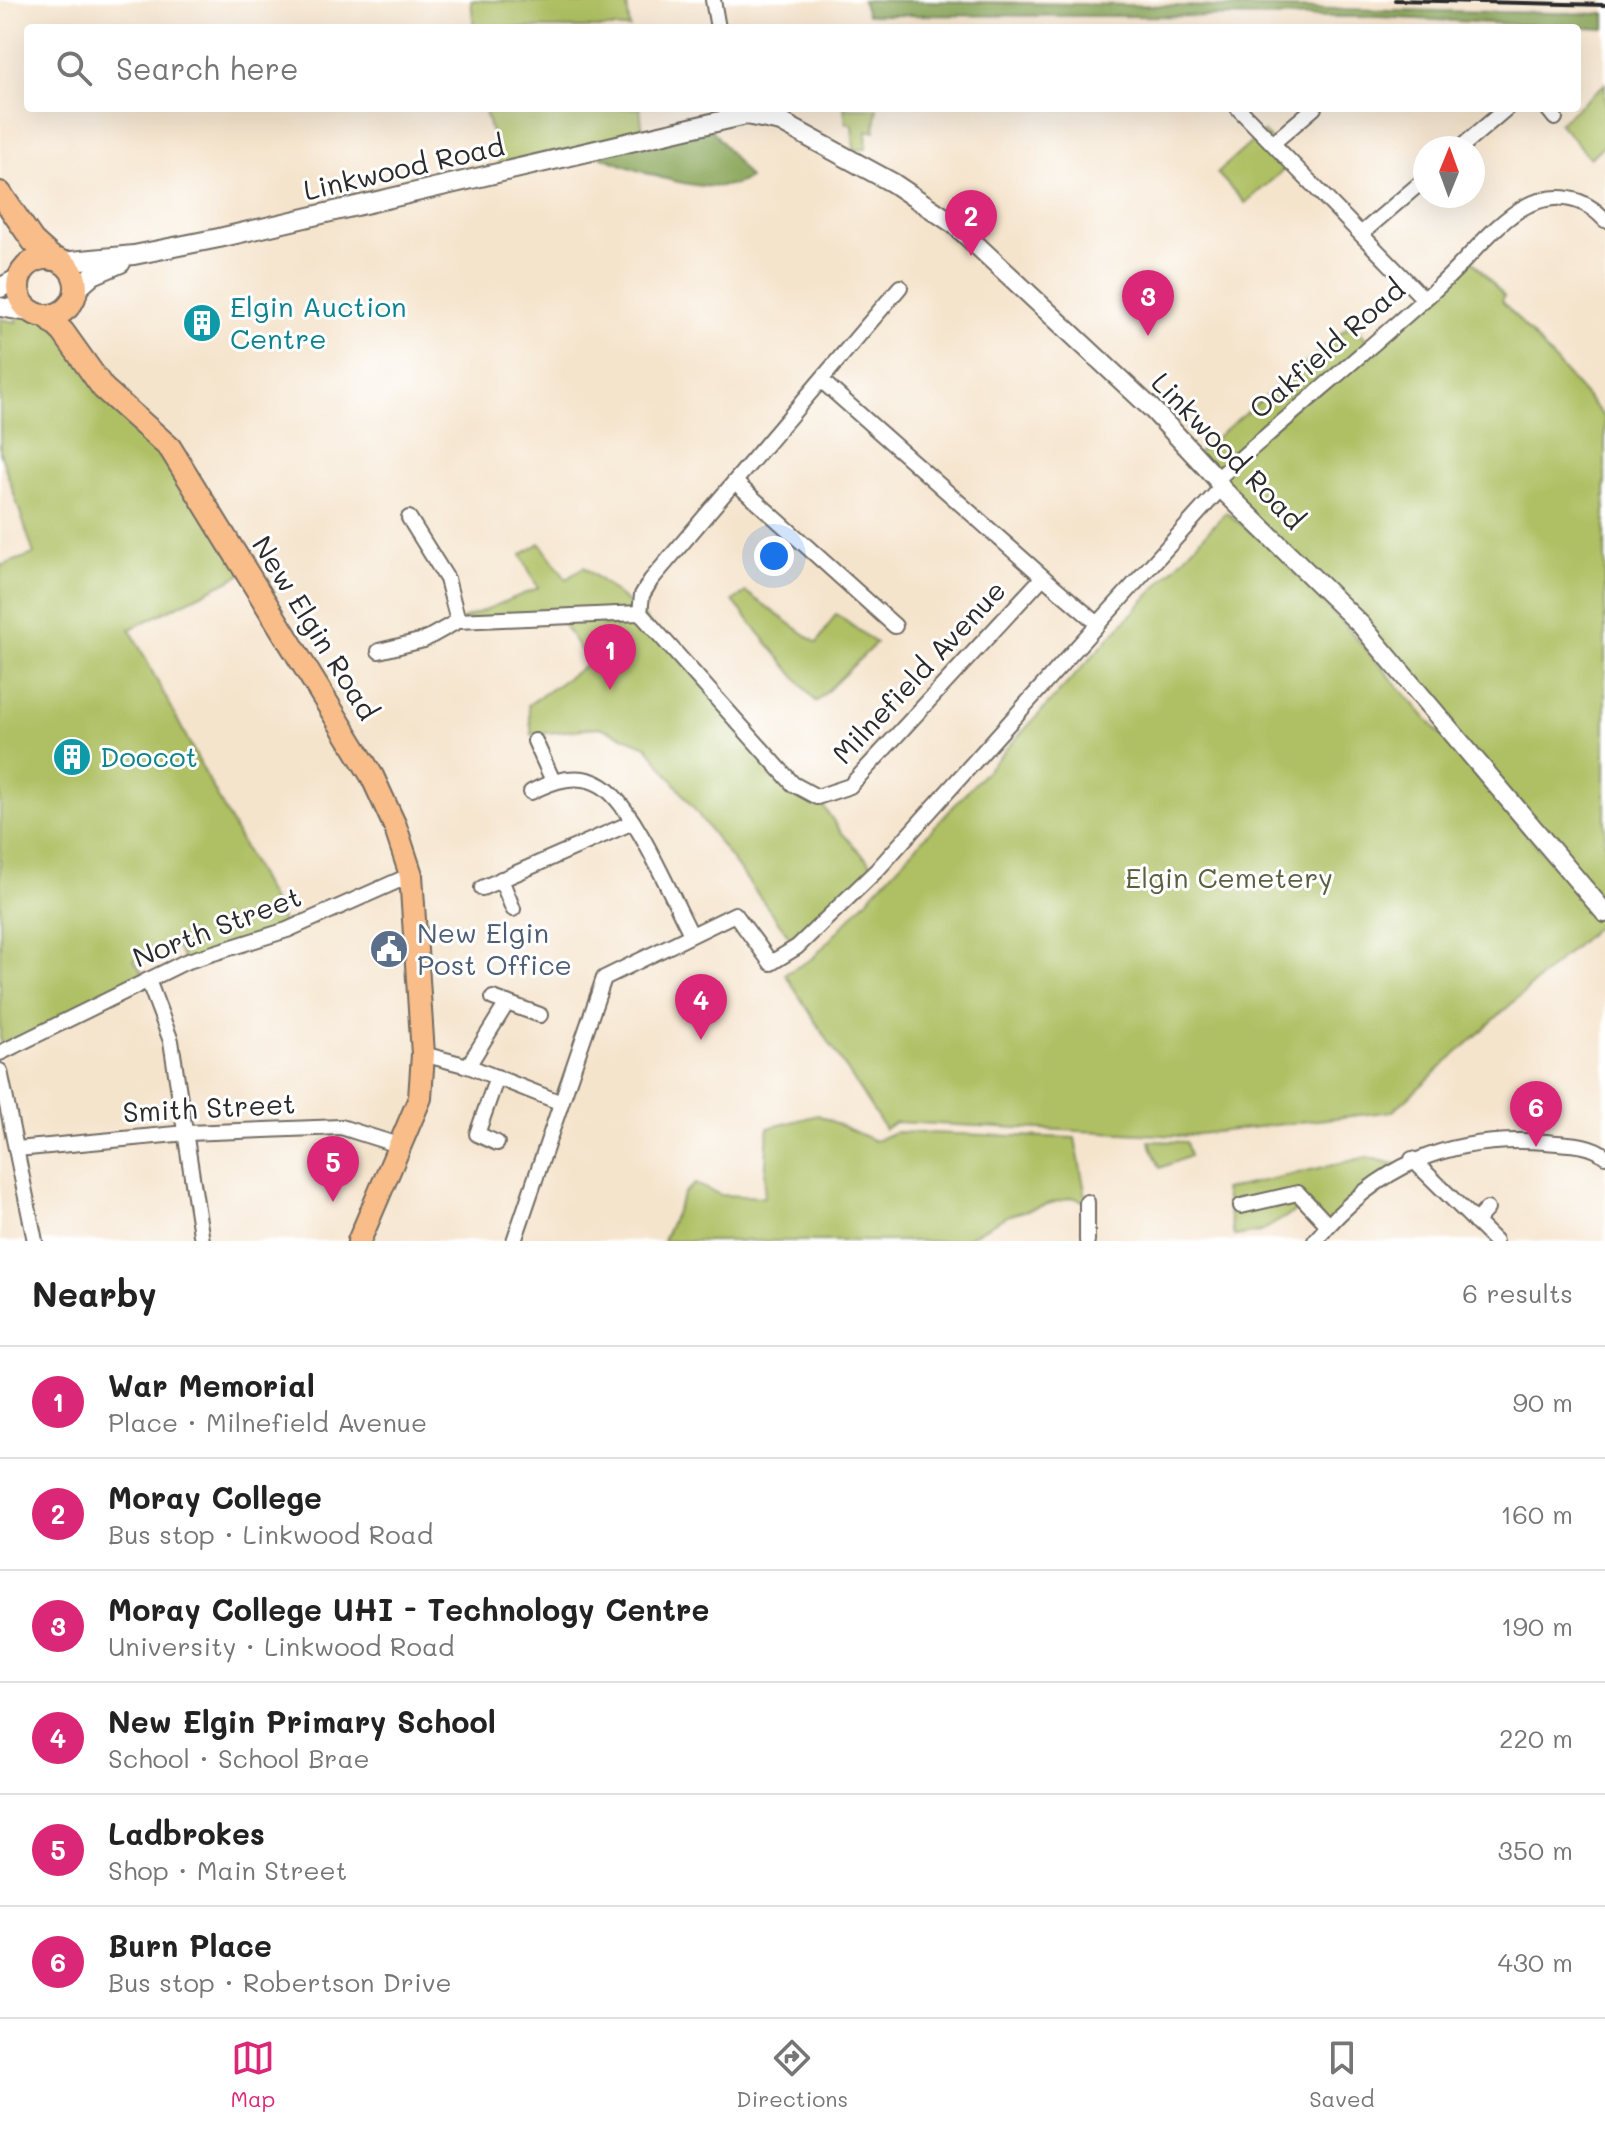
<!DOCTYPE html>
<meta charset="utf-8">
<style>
body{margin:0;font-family:Mali,sans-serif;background:#f6f6f6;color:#222}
.compass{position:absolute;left:1413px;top:136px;width:72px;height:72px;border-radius:50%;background:#fff;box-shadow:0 8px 32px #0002;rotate:1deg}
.you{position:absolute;left:774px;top:556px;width:28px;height:28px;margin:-20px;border:6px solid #fff;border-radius:50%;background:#1a73e8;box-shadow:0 0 0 12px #1a73e833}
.badge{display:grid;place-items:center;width:52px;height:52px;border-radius:50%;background:#db2777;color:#fff;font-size:26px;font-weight:700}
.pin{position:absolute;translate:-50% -66px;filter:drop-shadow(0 2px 4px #0008)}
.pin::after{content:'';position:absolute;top:42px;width:28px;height:24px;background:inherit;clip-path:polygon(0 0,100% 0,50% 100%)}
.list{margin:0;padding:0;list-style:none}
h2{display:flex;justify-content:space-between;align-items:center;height:104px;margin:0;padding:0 32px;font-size:34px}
h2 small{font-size:26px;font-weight:400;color:#767676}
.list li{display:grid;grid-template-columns:52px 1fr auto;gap:24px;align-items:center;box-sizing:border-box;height:112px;padding:0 32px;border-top:2px solid #e0e0e0}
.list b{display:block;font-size:30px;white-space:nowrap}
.list p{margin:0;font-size:26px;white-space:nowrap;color:#767676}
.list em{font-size:26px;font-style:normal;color:#767676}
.icon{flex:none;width:44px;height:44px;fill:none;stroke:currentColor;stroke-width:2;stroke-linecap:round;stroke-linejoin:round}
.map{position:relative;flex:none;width:1605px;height:1241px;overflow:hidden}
.search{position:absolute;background:#fff;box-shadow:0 8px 32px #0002;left:24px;right:24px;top:24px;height:88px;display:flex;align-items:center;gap:20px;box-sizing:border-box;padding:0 28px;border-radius:8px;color:#767676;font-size:30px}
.sheet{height:776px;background:#fff}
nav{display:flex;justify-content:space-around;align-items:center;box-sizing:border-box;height:112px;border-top:2px solid #e0e0e0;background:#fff;font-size:22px;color:#767676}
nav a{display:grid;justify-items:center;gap:4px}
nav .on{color:#db2777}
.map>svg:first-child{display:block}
</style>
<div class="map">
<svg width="1605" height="1241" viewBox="0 0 1605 1241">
<rect width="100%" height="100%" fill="#fff"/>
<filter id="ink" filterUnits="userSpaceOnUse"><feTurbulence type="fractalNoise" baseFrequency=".0125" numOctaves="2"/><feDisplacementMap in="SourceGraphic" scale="16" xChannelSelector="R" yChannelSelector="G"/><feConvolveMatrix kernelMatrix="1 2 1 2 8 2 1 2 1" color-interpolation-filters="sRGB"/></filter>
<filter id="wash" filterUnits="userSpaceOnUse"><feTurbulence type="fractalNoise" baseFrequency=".006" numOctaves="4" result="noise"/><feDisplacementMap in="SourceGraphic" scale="32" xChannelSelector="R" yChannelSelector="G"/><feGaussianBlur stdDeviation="1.8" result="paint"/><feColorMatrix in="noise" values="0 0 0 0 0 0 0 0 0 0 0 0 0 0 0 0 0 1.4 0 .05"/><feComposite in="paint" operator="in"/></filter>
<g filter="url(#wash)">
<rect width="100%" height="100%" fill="#f5e4cc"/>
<g fill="#aec064" stroke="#6c7648" stroke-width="2">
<polygon points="471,0 627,5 630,28 474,28"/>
<polygon points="1605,84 1605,144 1590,158 1559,123"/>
<polygon points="484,108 640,108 644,141 503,175"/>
<polygon points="844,108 877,108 875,131 867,131 866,149 854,150 852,125 846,122"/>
<polygon points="1263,132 1293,162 1245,203 1217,173"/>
<polygon points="1470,258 1504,296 1502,301 1605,418 1605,913 1361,625 1195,455 1353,323 1371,345"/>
<polygon points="19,296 24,305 63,332 170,448 244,573 130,629 287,930 185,962 174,942 134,960 148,980 0,1053 0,566 34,554 0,452 0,319 16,322"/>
<polygon points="1226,512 1275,551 1344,624 1603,921 1393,1111 1182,1136 895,1122 885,1129 785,974 813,958"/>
<polygon points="540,543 566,579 584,567 640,613 793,784 817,797 841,832 877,870 797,947 647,746 600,727 532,735 528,705 589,663 560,619 458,621 538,588 521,555"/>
<polygon points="746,592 817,643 836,614 876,643 816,702 733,601"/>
<polygon points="818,1115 875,1141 895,1132 1075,1138 1087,1202 1072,1197 1007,1216 962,1241 663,1241 684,1193 695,1184 721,1195 764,1197 768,1128"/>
<polygon points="1149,1141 1186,1142 1190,1156 1160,1168"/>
<polygon points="1367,1157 1403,1166 1328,1225 1308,1204 1260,1232 1234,1236 1224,1190"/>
</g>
<g fill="#8aa65a" stroke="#5a6842" stroke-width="2">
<polygon points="862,0 1605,14 1605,29 1379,17 867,15"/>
<path d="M707,123L749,178C713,202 631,169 593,153Z"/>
</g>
</g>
<g filter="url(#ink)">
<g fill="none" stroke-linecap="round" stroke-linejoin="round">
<defs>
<g id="minor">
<polyline points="713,0 718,28"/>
<polyline points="1238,108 1424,299"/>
<polyline points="1547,108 1555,118"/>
<polyline points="1274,142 1314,108"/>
<polyline points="1460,148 1507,108"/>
<polyline points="1363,232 1425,179"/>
<polyline points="900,287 651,580 642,595 640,613 793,784 817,797 850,786 1043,577 1098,624 1221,488"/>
<polyline points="822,381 1043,577"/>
<path d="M1217,479C1290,414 1366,352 1438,287C1465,263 1497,220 1528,205C1557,192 1584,197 1605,220"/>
<polyline points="735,482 895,626"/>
<polyline points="409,518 447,579 458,621"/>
<polyline points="379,651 424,640 458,621 640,613"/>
<polyline points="535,741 553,781"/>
<path d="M531,792C552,781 579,771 602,786C634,806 672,898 691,934"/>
<polyline points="501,879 513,909"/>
<polyline points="482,888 633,822"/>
<polyline points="148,980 171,1041 202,1241"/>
<polyline points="507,1003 540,1015"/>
<polyline points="0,1053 185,962 287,930 411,875"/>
<polyline points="423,1054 468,1066 559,1102"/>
<polyline points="468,1066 507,1003 493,998"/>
<polyline points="0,1071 35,1241"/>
<polyline points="497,1077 477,1134 497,1143"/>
<polyline points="17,1149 187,1133 341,1127 401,1146"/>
<polyline points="1412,1159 1495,1241"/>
<polyline points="1241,1206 1298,1193 1328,1225"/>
<polyline points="1475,1222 1487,1209"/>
<polyline points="514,1241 604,978 735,914 771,963 797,947 877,870 1098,624"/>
<polyline points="1087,1241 1087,1202"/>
<path d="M1315,1241C1377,1165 1448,1135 1546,1142C1564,1144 1591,1143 1605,1156"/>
</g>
<g id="tertiary">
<polyline points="61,262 134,255 219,238 746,115 781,122 893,183 954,224 1152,409 1217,479 1221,488 1361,625 1605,913"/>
<polyline points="0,288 20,277"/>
<polyline points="76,290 93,275 121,263"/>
<polyline points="0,307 34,313"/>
</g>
<g id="primary">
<polyline points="0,193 33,241 53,259"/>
<circle cx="47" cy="287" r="29"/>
<polyline points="46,316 63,332 103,388 170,448 372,776 395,826 411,875 423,1054 420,1098 359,1241"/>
</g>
</defs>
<use href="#minor" stroke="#726c63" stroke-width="18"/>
<use href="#tertiary" stroke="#726c63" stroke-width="22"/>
<use href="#primary" stroke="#726c63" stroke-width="26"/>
<use href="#minor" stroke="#fff" stroke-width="14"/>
<use href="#tertiary" stroke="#fff" stroke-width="18"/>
<use href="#primary" stroke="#f8bd89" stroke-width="22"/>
<polyline stroke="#2b2b2b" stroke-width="4" points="1395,0 1605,5"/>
</g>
</g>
<defs>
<symbol id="building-disc" viewBox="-11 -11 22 22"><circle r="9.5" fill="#0f9aa8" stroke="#fff"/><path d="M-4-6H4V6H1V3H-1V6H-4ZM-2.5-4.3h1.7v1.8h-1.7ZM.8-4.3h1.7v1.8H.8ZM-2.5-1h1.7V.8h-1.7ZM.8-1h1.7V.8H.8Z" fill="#fff"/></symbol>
<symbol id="civic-disc" viewBox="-11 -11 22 22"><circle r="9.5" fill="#5c6f8a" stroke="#fff"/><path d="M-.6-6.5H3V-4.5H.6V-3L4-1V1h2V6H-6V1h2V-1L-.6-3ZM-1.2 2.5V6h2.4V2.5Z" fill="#fff"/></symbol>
</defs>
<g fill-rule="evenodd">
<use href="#building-disc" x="180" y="301" width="44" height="44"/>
<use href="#building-disc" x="50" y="735" width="44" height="44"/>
<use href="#civic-disc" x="367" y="927" width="44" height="44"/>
</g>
<g text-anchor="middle" stroke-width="6" stroke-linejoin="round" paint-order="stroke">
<g font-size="28" fill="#2b2b2b" stroke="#fff">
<text transform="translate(404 168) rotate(-13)" y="10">Linkwood Road</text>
<text transform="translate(1327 349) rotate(-41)" y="10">Oakfield Road</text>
<text transform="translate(1228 451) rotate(46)" y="10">Linkwood Road</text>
<text transform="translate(315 628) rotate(58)" y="10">New Elgin Road</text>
<text transform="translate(919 672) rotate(-47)" y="10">Milnefield Avenue</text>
<text transform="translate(217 927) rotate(-21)" y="10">North Street</text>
<text transform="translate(209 1108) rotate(-3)" y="10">Smith Street</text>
</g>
<g font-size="28" fill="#0d838f" stroke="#fff" text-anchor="start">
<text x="230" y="317">Elgin Auction<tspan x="230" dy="32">Centre</tspan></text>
<text x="100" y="767">Doocot</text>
</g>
<g font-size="28" fill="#595f3f" stroke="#fff">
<text x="1229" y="888">Elgin Cemetery</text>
</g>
<g font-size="28" fill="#4e5e75" stroke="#fff" text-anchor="start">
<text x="417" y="943">New Elgin<tspan x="417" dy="32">Post Office</tspan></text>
</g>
</g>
</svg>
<svg class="compass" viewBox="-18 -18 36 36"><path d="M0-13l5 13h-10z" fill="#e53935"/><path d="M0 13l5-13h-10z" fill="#767676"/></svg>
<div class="you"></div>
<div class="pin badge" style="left:610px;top:690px">1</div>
<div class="pin badge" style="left:971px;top:256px">2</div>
<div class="pin badge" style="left:1148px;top:336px">3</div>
<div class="pin badge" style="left:701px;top:1040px">4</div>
<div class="pin badge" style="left:333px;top:1202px">5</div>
<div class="pin badge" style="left:1536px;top:1147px">6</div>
<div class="search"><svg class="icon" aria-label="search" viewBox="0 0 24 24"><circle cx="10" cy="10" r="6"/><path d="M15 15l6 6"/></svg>Search here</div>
</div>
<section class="sheet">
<h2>Nearby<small>6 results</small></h2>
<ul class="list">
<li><span class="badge">1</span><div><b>War Memorial</b><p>Place · Milnefield Avenue</p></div><em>90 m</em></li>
<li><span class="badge">2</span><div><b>Moray College</b><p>Bus stop · Linkwood Road</p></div><em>160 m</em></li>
<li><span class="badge">3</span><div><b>Moray College UHI - Technology Centre</b><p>University · Linkwood Road</p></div><em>190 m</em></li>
<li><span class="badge">4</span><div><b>New Elgin Primary School</b><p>School · School Brae</p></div><em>220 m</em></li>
<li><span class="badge">5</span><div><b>Ladbrokes</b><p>Shop · Main Street</p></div><em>350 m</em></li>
<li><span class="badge">6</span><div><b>Burn Place</b><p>Bus stop · Robertson Drive</p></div><em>430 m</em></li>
</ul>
</section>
<nav>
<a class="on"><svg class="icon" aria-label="map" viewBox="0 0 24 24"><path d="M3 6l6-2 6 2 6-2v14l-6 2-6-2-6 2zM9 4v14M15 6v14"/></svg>Map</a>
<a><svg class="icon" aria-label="directions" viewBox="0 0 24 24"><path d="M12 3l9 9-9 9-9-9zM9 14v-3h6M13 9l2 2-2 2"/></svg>Directions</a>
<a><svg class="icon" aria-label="saved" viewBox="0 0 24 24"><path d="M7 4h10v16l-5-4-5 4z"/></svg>Saved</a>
</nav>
